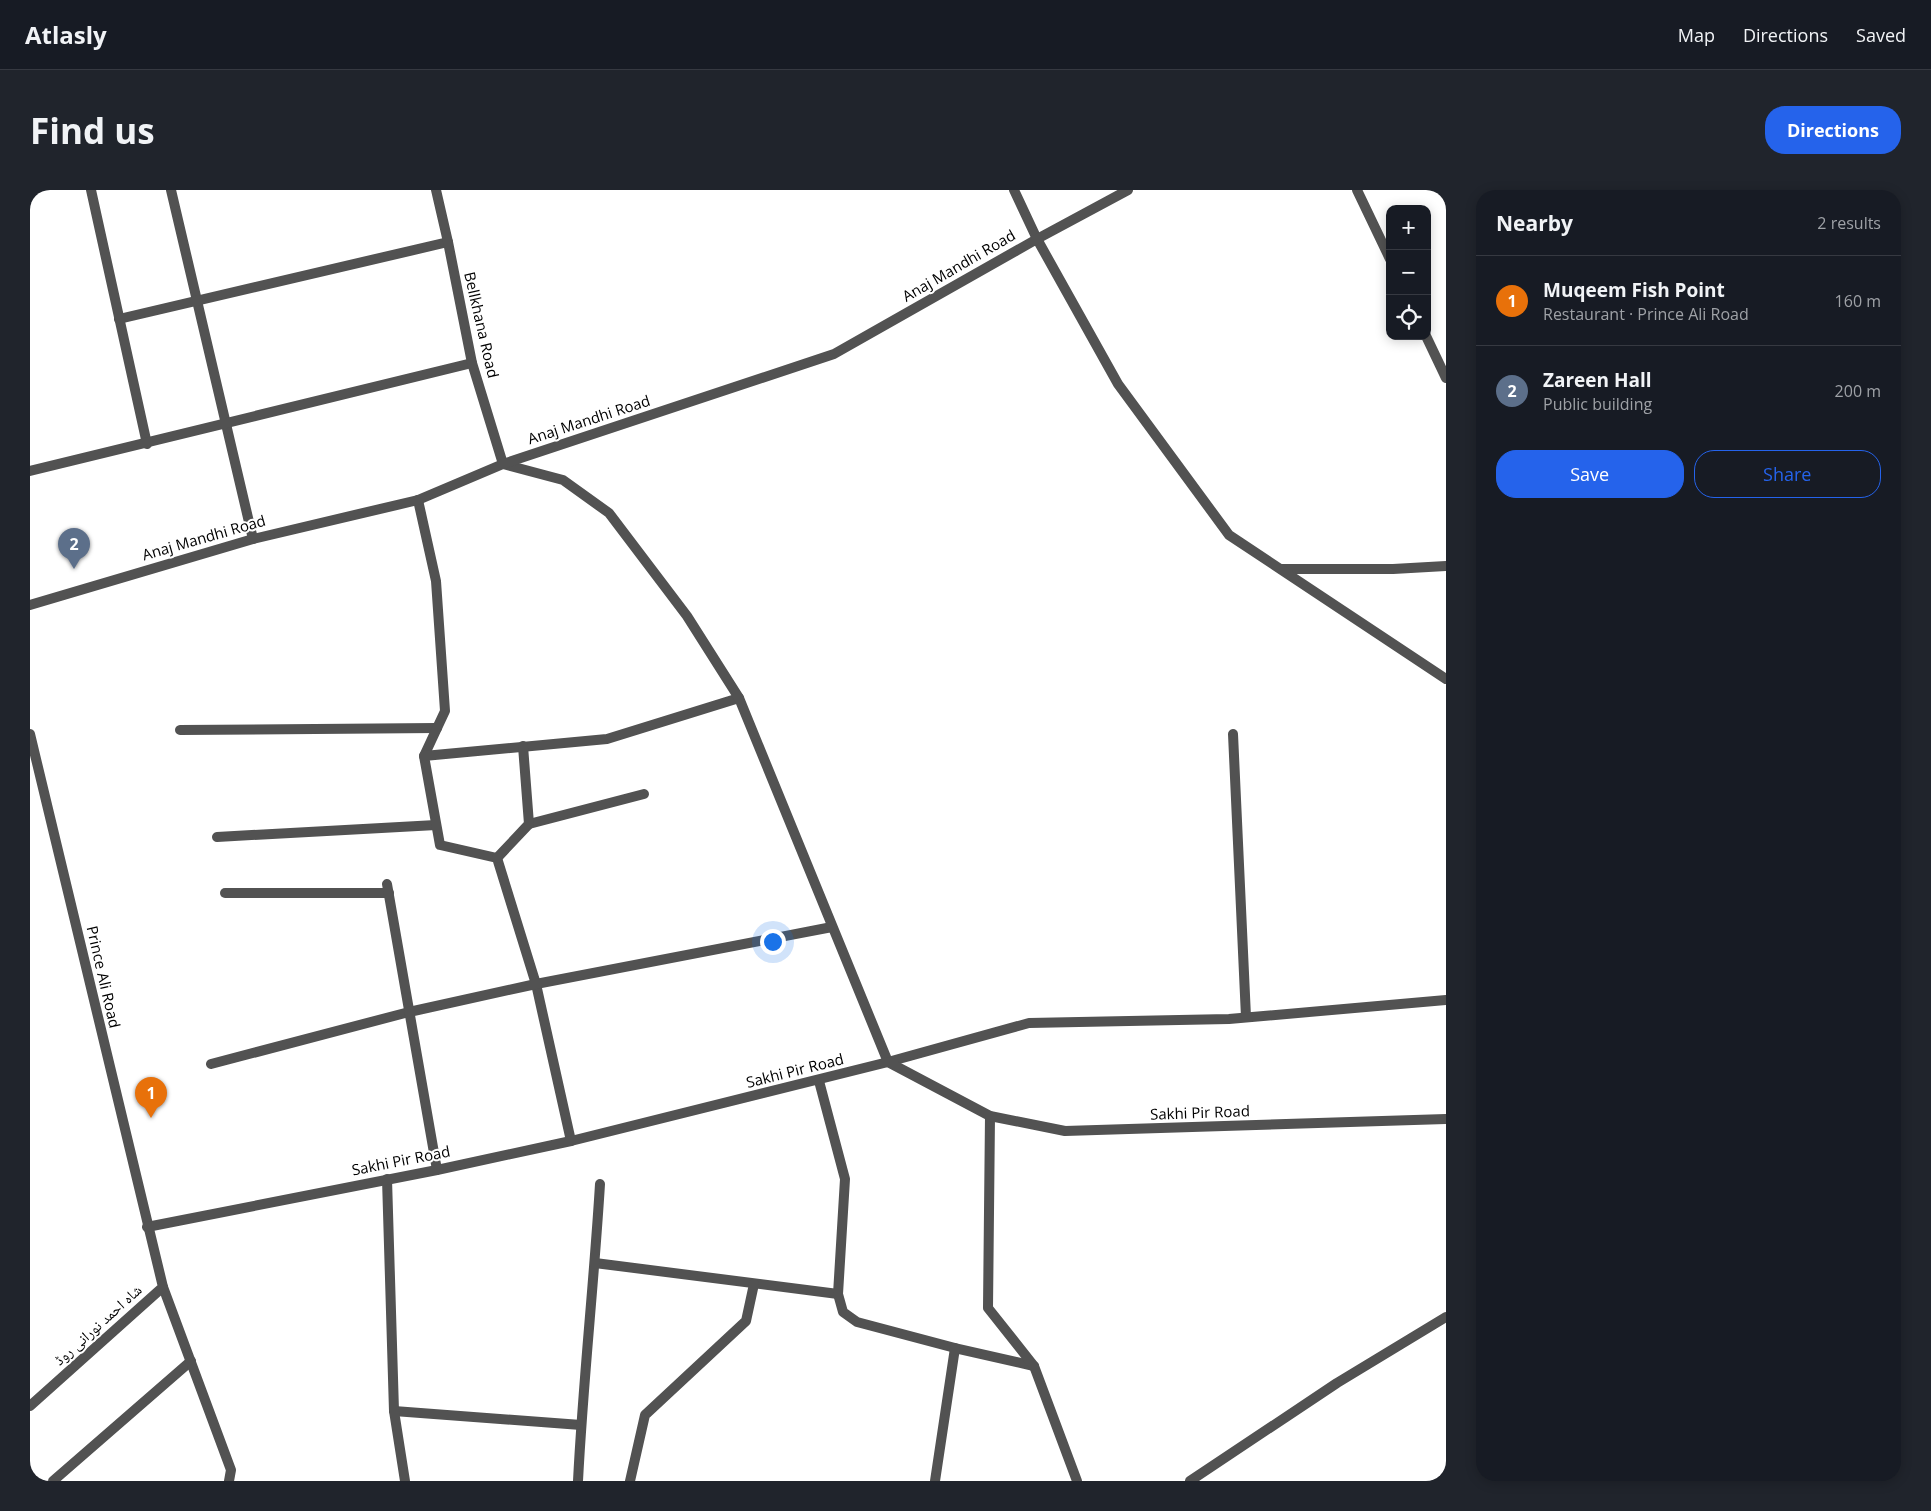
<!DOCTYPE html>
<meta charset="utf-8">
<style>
body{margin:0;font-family:"Open Sans","Noto Naskh Arabic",sans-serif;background:#20242c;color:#f1f3f6}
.controls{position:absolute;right:15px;top:15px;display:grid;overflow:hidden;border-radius:10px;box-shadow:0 2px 12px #0003}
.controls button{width:45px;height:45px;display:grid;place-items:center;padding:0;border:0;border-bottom:1px solid #363941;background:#171b24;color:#f1f3f6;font:25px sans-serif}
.you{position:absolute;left:742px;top:751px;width:18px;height:18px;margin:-12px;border:4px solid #fff;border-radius:50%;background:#1a73e8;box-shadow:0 0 0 8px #1a73e833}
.badge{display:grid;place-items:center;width:32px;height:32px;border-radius:50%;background:#2563eb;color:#fff;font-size:16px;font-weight:700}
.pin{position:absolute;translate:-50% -41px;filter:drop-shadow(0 1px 2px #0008)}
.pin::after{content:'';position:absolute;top:26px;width:18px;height:15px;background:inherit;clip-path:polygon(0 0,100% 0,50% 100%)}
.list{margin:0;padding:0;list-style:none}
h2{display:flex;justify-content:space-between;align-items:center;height:65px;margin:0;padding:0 20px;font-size:21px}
h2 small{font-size:16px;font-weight:400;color:#9ea1a6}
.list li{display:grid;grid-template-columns:32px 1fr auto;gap:15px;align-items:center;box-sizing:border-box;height:90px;padding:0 20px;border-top:1px solid #363941}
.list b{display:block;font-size:19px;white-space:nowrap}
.list p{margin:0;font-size:16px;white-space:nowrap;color:#9ea1a6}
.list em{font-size:16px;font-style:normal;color:#9ea1a6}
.actions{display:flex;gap:10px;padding:15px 20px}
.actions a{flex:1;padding:11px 0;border:1px solid #2563eb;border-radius:20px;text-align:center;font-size:18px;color:#2563eb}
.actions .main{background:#2563eb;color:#fff}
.icon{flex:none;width:28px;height:28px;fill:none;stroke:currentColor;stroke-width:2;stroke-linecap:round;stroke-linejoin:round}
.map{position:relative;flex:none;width:1416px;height:1291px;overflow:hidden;border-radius:20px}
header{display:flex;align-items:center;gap:30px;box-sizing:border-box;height:70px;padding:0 25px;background:#171b24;border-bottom:1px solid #363941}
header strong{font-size:24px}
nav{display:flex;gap:28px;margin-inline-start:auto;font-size:18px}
.intro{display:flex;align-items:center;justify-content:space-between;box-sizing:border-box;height:120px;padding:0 30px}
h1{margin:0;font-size:35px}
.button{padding:12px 22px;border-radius:20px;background:#2563eb;color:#fff;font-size:18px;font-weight:700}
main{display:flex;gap:30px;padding:0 30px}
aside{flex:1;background:#171b24;border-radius:20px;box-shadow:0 2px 12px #0003}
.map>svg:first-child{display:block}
</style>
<header>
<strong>Atlasly</strong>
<nav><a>Map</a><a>Directions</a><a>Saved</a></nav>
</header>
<div class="intro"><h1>Find us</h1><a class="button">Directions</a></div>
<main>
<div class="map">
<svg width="1416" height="1291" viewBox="0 0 1416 1291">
<rect width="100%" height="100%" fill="#fff"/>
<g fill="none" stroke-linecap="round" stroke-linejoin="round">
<g stroke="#525252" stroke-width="10">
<polyline points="150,540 407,538"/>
<polyline points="499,634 614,604"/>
<polyline points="187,647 406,635"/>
<polyline points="195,703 359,703"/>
<polyline points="181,874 379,822"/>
<polyline points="565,1073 808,1104"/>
<polyline points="364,1221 551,1235"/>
<polyline points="23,1291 161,1171"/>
<polyline points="600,1291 615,1225 716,1131 724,1094"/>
</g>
<g stroke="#525252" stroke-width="10">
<polyline points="61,0 117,254"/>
<polyline points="141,0 223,349"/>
<polyline points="1327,0 1360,69"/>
<polyline points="89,129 418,52"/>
<polyline points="1396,146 1416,188"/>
<polyline points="0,281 442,173"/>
<polyline points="388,310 406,391 415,521 394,566 410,655 467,668 506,794 541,951"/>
<polyline points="1251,379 1363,379 1416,376"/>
<polyline points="1203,544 1216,827"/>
<polyline points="394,566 577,549 709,508"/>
<polyline points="467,668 499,634 493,556"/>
<polyline points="357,694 407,980"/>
<polyline points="379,822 506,794 802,737"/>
<polyline points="858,872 999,833 1199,829 1416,810"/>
<polyline points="789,891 815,989 808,1104 813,1122 827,1132 925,1158 1004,1176"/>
<polyline points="960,926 958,1118 1004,1176 1047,1291"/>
<polyline points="357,989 364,1221 375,1291"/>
<polyline points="133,1097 201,1280 199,1291"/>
<path d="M548,1291C553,1192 564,1093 570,994"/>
<polyline points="905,1291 925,1158"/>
<polyline points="1160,1291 1307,1193 1416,1127"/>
</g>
<g stroke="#525252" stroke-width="10">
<polyline points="406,0 418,52 442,173 473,274 533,290 579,323 657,426 709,508 858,872"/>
<polyline points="984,0 1007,49 1088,194 1199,345 1416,489"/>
<polyline points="0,415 223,349 388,310 473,274 804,164 1007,49 1098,0"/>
<polyline points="0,544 133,1097 0,1216"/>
<polyline points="117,1037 407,980 541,951 858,872 960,926 1035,941 1416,929"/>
</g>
</g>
<g text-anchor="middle" stroke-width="4" stroke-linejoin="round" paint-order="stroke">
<g font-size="15" fill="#000" stroke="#fff">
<text transform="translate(929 76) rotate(-30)" y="5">Anaj Mandhi Road</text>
<text transform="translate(451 135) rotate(77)" y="5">Bellkhana Road</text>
<text transform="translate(559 230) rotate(-18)" y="5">Anaj Mandhi Road</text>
<text transform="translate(174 348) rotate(-16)" y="5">Anaj Mandhi Road</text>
<text transform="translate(73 787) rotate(77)" y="5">Prince Ali Road</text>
<text transform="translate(765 881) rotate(-14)" y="5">Sakhi Pir Road</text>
<text transform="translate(1170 923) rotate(-2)" y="5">Sakhi Pir Road</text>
<text transform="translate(371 971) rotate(-11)" y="5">Sakhi Pir Road</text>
<text transform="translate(68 1135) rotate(-42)" y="5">شاہ احمد نورانی روڈ</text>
</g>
</g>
</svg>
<div class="controls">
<button>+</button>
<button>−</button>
<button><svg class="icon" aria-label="locate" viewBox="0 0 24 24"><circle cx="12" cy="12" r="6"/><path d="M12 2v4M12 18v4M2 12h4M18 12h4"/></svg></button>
</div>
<div class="you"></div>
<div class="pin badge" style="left:121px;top:928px;background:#e8710a">1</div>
<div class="pin badge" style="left:44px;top:379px;background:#5c6f8a">2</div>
</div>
<aside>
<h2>Nearby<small>2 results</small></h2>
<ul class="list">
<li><span class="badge" style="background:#e8710a">1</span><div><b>Muqeem Fish Point</b><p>Restaurant · Prince Ali Road</p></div><em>160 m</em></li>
<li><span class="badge" style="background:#5c6f8a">2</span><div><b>Zareen Hall</b><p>Public building</p></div><em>200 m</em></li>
</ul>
<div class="actions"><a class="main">Save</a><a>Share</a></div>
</aside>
</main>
